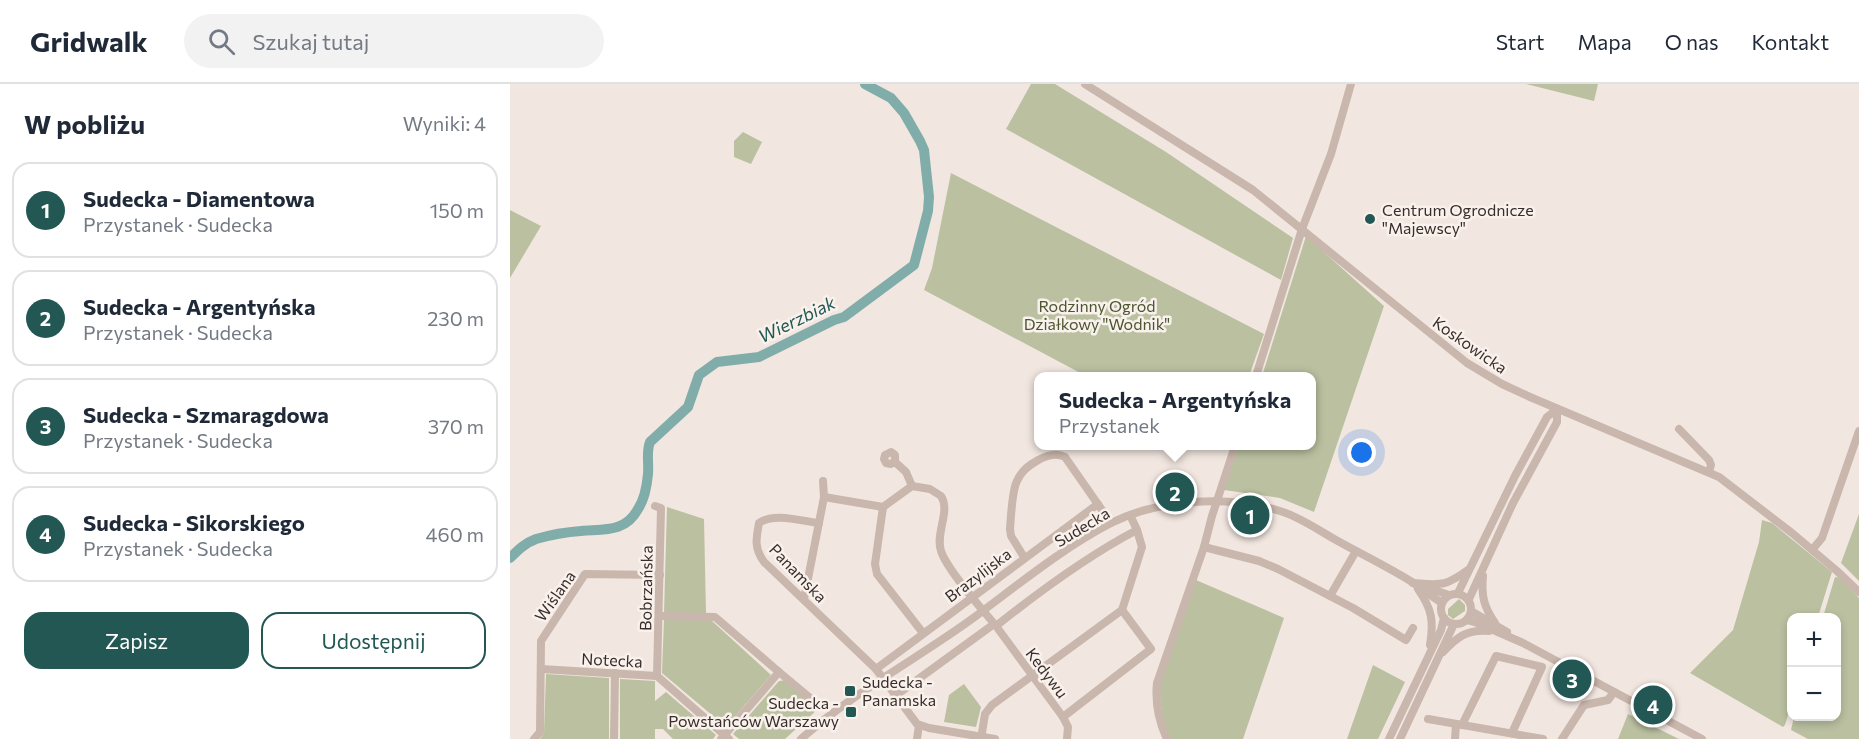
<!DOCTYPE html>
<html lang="pl">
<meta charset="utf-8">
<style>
body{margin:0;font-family:Commissioner,sans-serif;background:#f2f2f3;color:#1f2937}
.controls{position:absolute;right:18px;bottom:18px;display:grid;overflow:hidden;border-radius:12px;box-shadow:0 3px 9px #0003}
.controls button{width:54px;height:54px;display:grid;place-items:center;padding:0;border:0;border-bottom:2px solid #e0e1e3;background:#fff;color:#1f2937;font:30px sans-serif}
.you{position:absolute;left:852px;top:369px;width:21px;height:21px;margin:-15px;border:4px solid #fff;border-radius:50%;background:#1a73e8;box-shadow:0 0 0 9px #1a73e833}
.badge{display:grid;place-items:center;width:39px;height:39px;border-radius:50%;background:#225754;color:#fff;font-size:20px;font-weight:700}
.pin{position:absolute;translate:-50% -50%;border:3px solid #fff;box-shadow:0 2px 6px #0006}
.popup{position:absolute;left:524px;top:288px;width:282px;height:78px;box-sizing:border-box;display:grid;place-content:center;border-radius:12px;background:#fff;filter:drop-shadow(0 2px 4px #0005);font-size:20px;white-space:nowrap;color:#747a83}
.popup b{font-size:22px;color:#1f2937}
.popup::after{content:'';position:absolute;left:50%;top:100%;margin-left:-12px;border:12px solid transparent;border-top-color:#fff}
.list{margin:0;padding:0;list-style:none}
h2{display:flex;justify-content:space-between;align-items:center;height:78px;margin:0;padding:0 24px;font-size:26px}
h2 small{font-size:20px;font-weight:400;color:#747a83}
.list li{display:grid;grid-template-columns:39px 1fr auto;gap:18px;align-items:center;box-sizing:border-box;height:96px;margin:0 12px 12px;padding:0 12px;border:2px solid #e0e1e3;border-radius:18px}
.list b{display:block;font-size:22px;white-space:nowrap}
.list p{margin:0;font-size:20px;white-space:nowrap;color:#747a83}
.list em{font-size:20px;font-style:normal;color:#747a83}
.actions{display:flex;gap:12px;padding:18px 24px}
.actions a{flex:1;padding:14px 0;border:2px solid #225754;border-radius:18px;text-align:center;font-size:21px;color:#225754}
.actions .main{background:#225754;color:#fff}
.icon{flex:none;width:33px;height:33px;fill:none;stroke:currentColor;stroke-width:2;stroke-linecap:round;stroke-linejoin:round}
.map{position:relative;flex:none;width:1349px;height:655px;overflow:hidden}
header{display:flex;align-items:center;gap:36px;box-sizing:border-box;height:84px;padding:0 30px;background:#fff;border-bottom:2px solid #e0e1e3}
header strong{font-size:28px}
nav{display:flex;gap:33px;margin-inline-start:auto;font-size:21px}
.search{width:420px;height:54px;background:#f2f2f3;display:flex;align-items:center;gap:15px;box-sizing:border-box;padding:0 21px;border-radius:33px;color:#747a83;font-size:22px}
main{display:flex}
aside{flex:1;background:#fff}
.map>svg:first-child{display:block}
</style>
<header>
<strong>Gridwalk</strong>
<div class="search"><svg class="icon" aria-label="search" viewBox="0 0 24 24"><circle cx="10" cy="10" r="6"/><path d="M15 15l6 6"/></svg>Szukaj tutaj</div>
<nav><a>Start</a><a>Mapa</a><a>O nas</a><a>Kontakt</a></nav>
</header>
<main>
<aside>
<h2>W pobliżu<small>Wyniki: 4</small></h2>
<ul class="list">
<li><span class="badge">1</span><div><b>Sudecka - Diamentowa</b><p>Przystanek · Sudecka</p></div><em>150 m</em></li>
<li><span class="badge">2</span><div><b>Sudecka - Argentyńska</b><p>Przystanek · Sudecka</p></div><em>230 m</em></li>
<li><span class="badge">3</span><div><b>Sudecka - Szmaragdowa</b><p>Przystanek · Sudecka</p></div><em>370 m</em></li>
<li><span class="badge">4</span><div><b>Sudecka - Sikorskiego</b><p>Przystanek · Sudecka</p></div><em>460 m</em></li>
</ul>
<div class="actions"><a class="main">Zapisz</a><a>Udostępnij</a></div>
</aside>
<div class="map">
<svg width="1349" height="655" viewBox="0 0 1349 655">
<rect width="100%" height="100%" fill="#f2e7e0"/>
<g fill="#bac0a0">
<polygon points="521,0 545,0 656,68 783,154 771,196 496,45"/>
<polygon points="1016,0 1088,0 1084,17"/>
<polygon points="233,48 252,58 241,80 224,73 224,57"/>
<polygon points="441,89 754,250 739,292 576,292 414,206 422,184"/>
<polygon points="0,126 31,142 0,194"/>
<polygon points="796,152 874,222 804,428 770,414 714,406 729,362 801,362 801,292 752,292"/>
<polygon points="157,423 194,435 196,530 154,529"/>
<polygon points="1349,430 1349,497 1331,479"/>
<polygon points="1252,436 1262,439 1322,488 1308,533 1282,534 1281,621 1275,641 1273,643 1180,589 1223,546 1249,458"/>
<polygon points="1325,493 1330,494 1349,514 1349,655 1298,655 1281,646 1284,633 1326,632 1326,534 1313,533"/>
<polygon points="686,496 774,534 733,655 660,655 653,638 649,604"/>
<polygon points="949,515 955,521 955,527 943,535 938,531 938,525"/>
<polygon points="154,535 201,536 261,591 216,643 152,589"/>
<polygon points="863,581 895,598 868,655 837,655"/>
<polygon points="36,590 99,594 99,655 30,655 34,649"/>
<polygon points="110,595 145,597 145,617 156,608 206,651 203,655 163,655 153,645 145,645 145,655 110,655"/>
<polygon points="277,596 309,624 275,655 229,655 223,650 269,597"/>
<polygon points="454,600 471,623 466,643 434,638 439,611"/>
<polygon points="1118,630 1169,655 1108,655"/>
</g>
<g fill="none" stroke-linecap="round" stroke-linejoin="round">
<path stroke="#80ada9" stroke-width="10" d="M0,474C8,466 15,459 26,455C40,451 57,448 71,447C93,445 115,449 128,425C134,416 137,401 138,390C139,379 136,368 140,358L178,323L189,291L207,278L249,273L324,236L334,233L404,181L418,127L419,113L414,66L410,57L394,29L381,14L355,0"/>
<g stroke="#c9b6ac" stroke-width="8">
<polyline points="575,0 743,106 957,279 992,300 1020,313 1209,393 1282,449 1327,487 1349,508"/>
<polyline points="746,292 792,145 821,70 841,0"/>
<polyline points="1169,345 1199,376 1201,381 1199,388"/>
<path d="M385,378L381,380L376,379L374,375L375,371L381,368L385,371V378L396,388L402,402L420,405L431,412C441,427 425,449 431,467C437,486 472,525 486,542C530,507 577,472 627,446"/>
<polyline points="313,397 314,413"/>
<polyline points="145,422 151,424 147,592"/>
<polyline points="373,423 365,480 367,490 413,549"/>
<polyline points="373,423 402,402"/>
<path d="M309,439C291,437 264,428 249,439C246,455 244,464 254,478L366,585L407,640L419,644L485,655"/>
<polyline points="694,463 749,477 768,485 843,524 896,556 903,544"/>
<polyline points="1302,466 1312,454 1349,347"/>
<path d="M514,473L501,452L500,445C501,433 502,406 507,397C513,382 540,365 555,373L601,439"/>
<path d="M973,492C971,512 974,523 985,539"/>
<path d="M903,499C932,501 934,503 958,486"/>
<polyline points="915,503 939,511"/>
<path d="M908,505C922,525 924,537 920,561"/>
<polyline points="948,509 1005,392 1037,333 1047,325"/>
<circle cx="946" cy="525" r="15"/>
<polyline points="820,512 846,467"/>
<polyline points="294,515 314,413 373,423"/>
<polyline points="959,515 1003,419 1047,338 1047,325"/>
<polyline points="961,527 997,548"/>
<polyline points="149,532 205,533 269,588 211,655"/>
<polyline points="957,536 965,538 1013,559 1192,655"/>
<polyline points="486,542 553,633 558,643 557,655"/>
<path d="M933,568C947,553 957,545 979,547"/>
<polyline points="31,585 147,592 219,655"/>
<polyline points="366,585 588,420"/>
<polyline points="269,588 311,623"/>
<polyline points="385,612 484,540"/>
<polyline points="553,633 641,565 612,526"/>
<polyline points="918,635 1033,655"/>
<polyline points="952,641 986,572 1032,583 1002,649"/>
<polyline points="24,655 30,648 31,557 75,490 150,491"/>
<polyline points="104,655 105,589"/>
<path d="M291,655C345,607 409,574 466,532C509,500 553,464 601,439C649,415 718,411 770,427C790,433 808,446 826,456C851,470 878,483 902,498C912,504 922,513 932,519"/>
<polyline points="407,655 409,641"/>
<polyline points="471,655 475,630 482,621 612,526 632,463 627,446 620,431"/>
<path d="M657,655C649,638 645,618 647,599L694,463L702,432L725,362"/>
<polyline points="879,655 931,546 934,534"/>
<polyline points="890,655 944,540"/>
<polyline points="945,655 946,640"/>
<polyline points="1052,655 1074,621 1098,616 1104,608"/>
</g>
</g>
<g fill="#225754" stroke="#f9f1ec" stroke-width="2">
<circle cx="860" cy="135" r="6"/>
<rect x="334" y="601" width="12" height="12" rx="3"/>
<rect x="335" y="622" width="12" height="12" rx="3"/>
</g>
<g text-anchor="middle" stroke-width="5" stroke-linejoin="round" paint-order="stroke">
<g font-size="16" fill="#382d2a" stroke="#f9f1ec" text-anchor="start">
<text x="872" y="132">Centrum Ogrodnicze<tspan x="872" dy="18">"Majewscy"</tspan></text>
<text x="352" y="604">Sudecka -<tspan x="352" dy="18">Panamska</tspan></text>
<text x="329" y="625" text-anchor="end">Sudecka -<tspan x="329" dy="18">Powstańców Warszawy</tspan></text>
</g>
<g font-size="16" fill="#4c552f" stroke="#f9f1ec">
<text x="587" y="228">Rodzinny Ogród<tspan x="587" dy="18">Działkowy "Wodnik"</tspan></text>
</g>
<g font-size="16" fill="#382d2a" stroke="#f9f1ec">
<text transform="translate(960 261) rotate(35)" y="6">Koskowicka</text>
<text transform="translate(572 443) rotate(-31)" y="6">Sudecka</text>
<text transform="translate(288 489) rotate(46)" y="6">Panamska</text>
<text transform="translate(468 491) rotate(-37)" y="6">Brazylijska</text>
<text transform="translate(136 504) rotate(-89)" y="6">Bobrzańska</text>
<text transform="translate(45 512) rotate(-55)" y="6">Wiślana</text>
<text transform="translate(102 576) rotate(3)" y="6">Notecka</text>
<text transform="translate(537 589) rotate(53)" y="6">Kedywu</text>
</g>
<g font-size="18" font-style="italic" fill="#225754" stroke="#f9f1ec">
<text transform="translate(287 236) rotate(-26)" y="6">Wierzbiak</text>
</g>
</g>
</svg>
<div class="controls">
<button>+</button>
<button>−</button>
</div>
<div class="you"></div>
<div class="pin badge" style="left:740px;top:431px">1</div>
<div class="pin badge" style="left:665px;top:408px">2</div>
<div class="popup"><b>Sudecka - Argentyńska</b>Przystanek</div>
<div class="pin badge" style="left:1062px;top:595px">3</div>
<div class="pin badge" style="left:1143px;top:621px">4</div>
</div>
</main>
